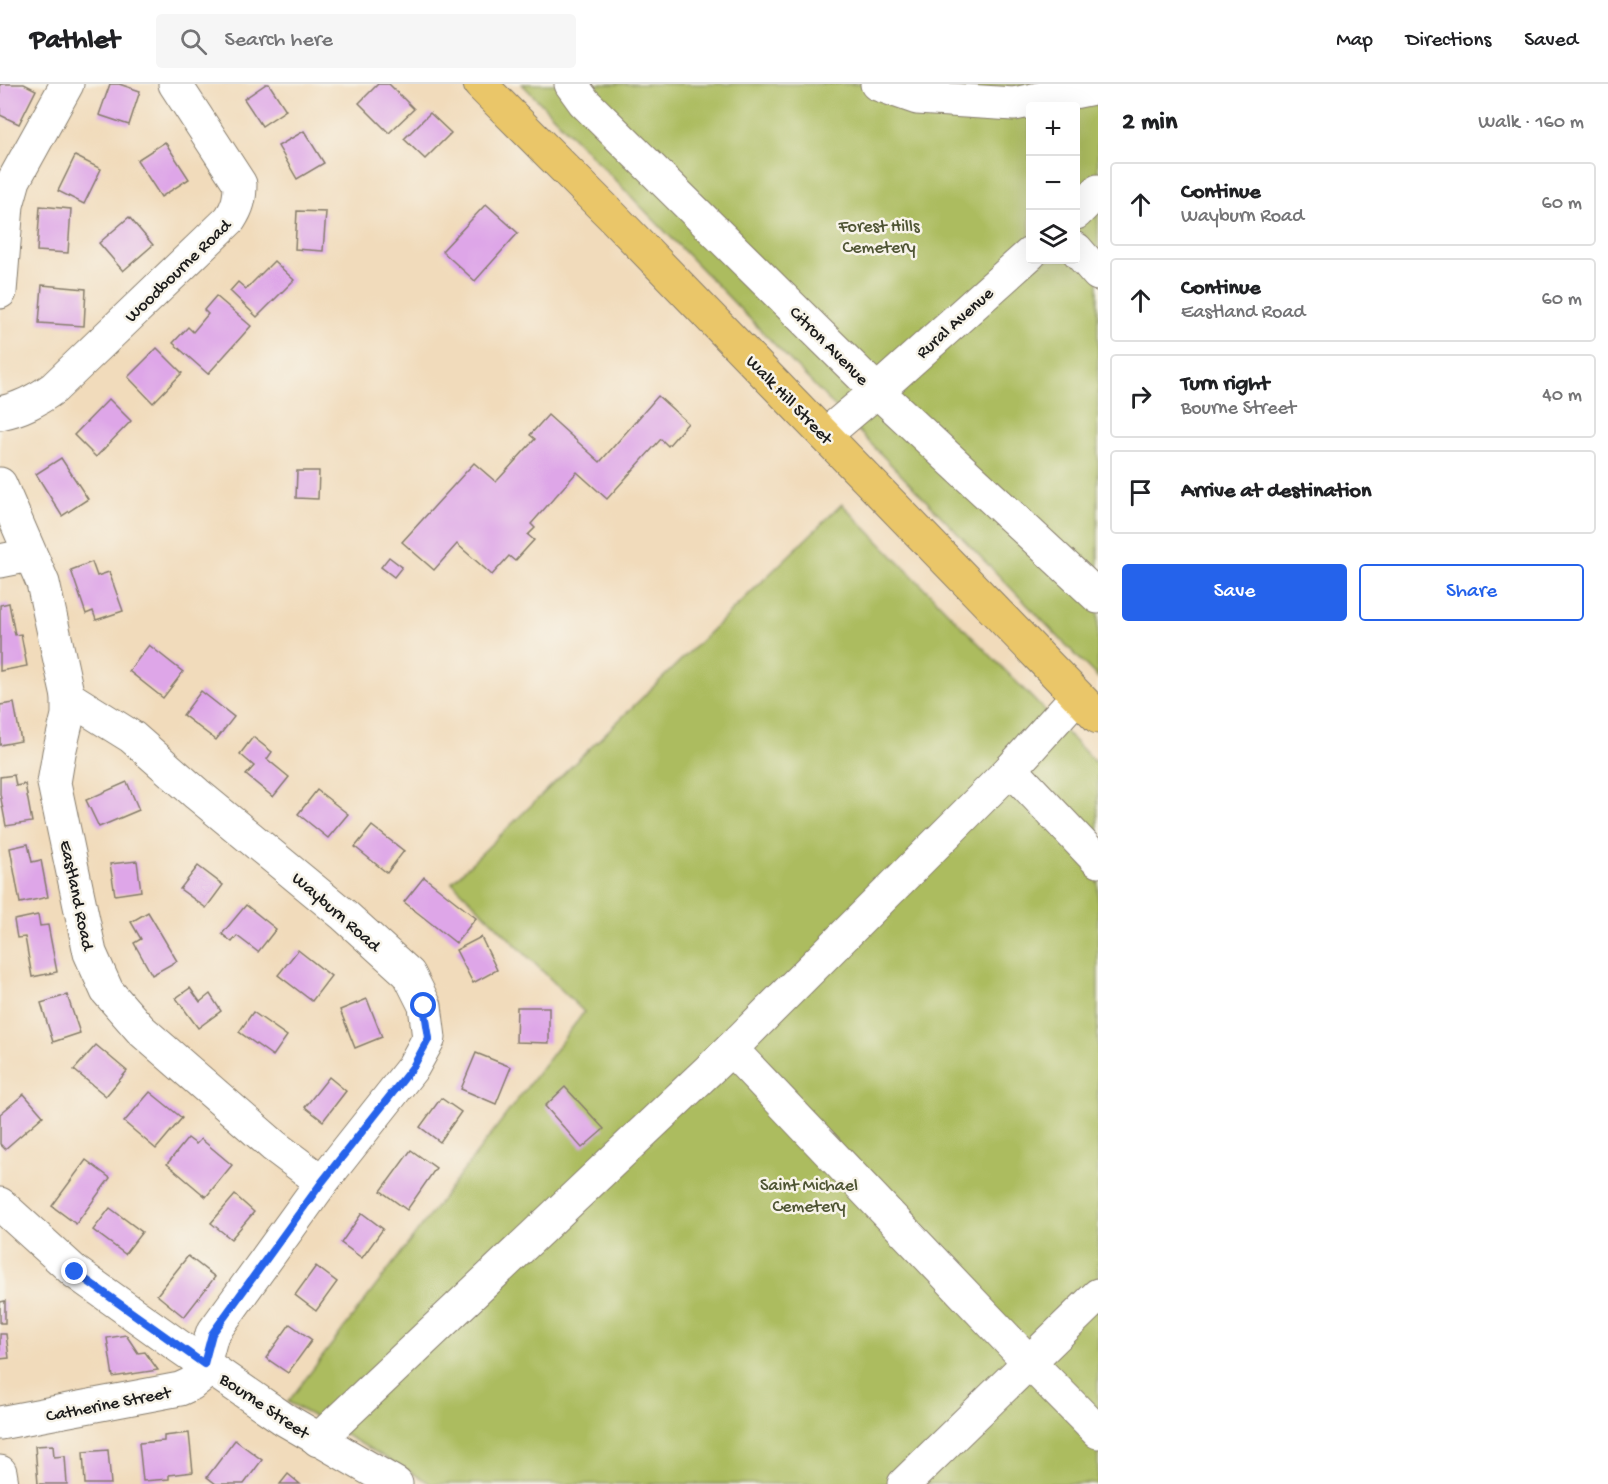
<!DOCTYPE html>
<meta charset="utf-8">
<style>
body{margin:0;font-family:"Gochi Hand",sans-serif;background:#f6f6f6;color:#202124}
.controls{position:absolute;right:18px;top:18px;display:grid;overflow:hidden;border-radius:6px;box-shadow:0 6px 24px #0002}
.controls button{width:54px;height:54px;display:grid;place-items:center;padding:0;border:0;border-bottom:2px solid #e0e0e0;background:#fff;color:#202124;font:30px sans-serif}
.stop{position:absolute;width:18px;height:18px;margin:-14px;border:4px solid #2563eb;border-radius:50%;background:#fff}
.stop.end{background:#2563eb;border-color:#fff;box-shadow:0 2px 6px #0008}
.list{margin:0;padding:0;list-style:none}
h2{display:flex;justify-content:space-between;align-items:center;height:78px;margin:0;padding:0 24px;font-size:26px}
h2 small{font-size:20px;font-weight:400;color:#757577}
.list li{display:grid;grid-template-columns:39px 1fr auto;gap:18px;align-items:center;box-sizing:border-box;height:84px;margin:0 12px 12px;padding:0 12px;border:2px solid #e0e0e0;border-radius:6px}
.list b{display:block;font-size:22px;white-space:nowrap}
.list p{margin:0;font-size:20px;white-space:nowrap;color:#757577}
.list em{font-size:20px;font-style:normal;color:#757577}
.actions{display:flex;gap:12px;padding:18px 24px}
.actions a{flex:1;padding:14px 0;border:2px solid #2563eb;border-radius:6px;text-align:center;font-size:21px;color:#2563eb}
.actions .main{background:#2563eb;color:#fff}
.icon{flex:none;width:33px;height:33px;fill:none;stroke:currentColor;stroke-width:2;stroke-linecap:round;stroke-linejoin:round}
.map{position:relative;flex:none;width:1098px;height:1400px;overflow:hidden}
header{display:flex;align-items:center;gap:36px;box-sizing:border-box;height:84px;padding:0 30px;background:#fff;border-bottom:2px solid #e0e0e0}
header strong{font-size:28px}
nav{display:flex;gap:33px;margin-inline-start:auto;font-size:21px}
.search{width:420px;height:54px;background:#f6f6f6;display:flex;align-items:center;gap:15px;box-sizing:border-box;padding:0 21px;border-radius:6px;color:#757577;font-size:22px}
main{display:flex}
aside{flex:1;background:#fff}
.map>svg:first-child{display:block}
</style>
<header>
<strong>Pathlet</strong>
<div class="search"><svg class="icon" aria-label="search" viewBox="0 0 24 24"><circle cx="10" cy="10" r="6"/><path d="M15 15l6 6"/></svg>Search here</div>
<nav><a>Map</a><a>Directions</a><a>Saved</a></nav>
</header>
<main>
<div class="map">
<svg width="1098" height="1400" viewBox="0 0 1098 1400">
<rect width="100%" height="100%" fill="#f7f3e8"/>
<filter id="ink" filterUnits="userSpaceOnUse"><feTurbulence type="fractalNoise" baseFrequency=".0167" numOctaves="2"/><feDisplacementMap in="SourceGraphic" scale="12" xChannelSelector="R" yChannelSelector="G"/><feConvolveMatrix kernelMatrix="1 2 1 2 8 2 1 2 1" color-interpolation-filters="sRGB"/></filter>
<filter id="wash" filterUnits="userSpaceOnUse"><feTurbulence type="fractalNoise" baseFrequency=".008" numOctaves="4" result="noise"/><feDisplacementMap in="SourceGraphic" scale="24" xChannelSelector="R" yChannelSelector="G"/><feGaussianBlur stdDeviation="1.35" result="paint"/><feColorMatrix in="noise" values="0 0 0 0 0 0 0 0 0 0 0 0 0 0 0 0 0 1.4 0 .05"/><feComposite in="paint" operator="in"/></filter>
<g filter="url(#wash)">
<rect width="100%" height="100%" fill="#f1dbbb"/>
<g fill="#acbc5e" stroke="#646c3d" stroke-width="1.5" fill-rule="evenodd">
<path d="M522,0H1098V594ZM1030,22H1076V176H1030Z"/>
<polygon points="842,420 1098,681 1098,1400 431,1400 288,1318 584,928 452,798"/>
</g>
<g id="blocks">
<g fill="#dea6e8">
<polygon points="0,0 24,0 36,6 19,40 0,31"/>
<polygon points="110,0 119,0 140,7 129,41 99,31"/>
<polygon points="266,0 269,0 286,26 262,42 244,15"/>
<polygon points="378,0 389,0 414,25 389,49 359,19"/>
<polygon points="430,29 451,49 425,75 404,55"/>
<polygon points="304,47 324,79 297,95 278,62"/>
<polygon points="165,58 189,95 161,113 137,76"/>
<polygon points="75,72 101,85 84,120 58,107"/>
<polygon points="486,120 518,149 475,197 442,167"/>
<polygon points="40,122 71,125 68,169 37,167"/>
<polygon points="297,127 326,128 323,167 295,165"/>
<polygon points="129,133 153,161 123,187 99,159"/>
<polygon points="274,177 294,196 257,233 230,207 238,198 246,205"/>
<polygon points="42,201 86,205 84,242 39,239"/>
<polygon points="216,212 251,242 208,290 173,259 188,243 193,248 208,230 204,226"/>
<polygon points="157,264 182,289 153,319 128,293"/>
<polygon points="658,312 688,339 668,362 661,355 607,415 577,388 531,440 535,444 528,451 534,456 515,477 509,472 492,491 457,460 434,486 402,458 474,379 496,398 535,355 530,351 548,331 600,378"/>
<polygon points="109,315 131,337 96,373 74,351"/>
<polygon points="61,374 88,415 62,432 36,390"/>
<polygon points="297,387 319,387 318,415 296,414"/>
<polygon points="389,473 402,483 394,493 381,483"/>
<polygon points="92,478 97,492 109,488 123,527 96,536 93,527 86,530 71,486"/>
<polygon points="9,519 15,551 21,550 27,582 0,587 0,521"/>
<polygon points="149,561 183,588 163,614 129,587"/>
<polygon points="201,607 234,633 216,656 183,631"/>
<polygon points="14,619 21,657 0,661 0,621"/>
<polygon points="253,653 272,668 267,675 289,693 273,713 246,691 254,682 240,670"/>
<polygon points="14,691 16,702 25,700 32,738 6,742 0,710 0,693"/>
<polygon points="127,698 139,726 99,743 86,716"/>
<polygon points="317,706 348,730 328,754 298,730"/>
<polygon points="372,742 404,767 387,789 355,763"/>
<polygon points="28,760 32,778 41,776 48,813 20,819 10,764"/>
<polygon points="137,777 141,807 115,811 110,780"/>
<polygon points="198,782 223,801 206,824 180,805"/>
<polygon points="424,793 476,834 456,859 404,818"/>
<polygon points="246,821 276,845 258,868 237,852 232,858 222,850"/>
<polygon points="148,828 177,877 152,891 134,859 141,855 131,838"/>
<polygon points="38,831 40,842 48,841 57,888 32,893 25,853 17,854 14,836"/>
<polygon points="481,853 497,886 473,899 456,866"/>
<polygon points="298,866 331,892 312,917 278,891"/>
<polygon points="190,904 200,918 210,910 221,927 198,944 176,914"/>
<polygon points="67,911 80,949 53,958 41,919"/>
<polygon points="367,915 382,953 355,964 340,926"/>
<polygon points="517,923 549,923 549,959 516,958"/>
<polygon points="253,928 287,952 273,972 239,948"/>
<polygon points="96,961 127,987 106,1012 74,986"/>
<polygon points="476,969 511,983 496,1020 461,1005"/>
<polygon points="329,993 346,1007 323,1037 305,1023"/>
<polygon points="565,1003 604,1045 582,1064 545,1022"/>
<polygon points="150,1008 182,1034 156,1065 124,1038"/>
<polygon points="24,1010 43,1032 5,1065 0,1060 0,1030"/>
<polygon points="441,1014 461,1028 440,1058 420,1043"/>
<polygon points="188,1054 196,1060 201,1055 232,1081 206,1113 167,1080"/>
<polygon points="411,1066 436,1084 407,1126 381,1107"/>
<polygon points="86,1076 110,1094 76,1140 52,1122"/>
<polygon points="235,1111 254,1128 231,1155 211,1139"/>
<polygon points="110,1124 142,1148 125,1170 93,1146"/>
<polygon points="362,1129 383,1145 362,1174 341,1159"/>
<polygon points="188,1172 215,1193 184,1233 157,1211"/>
<polygon points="316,1182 337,1198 316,1227 295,1211"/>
<polygon points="5,1217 5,1239 0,1239 0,1218"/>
<polygon points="290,1240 312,1256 288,1289 266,1274"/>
<polygon points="0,1250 6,1250 9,1274 0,1275"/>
<polygon points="126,1251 138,1269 145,1268 158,1286 113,1293 107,1254"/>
<polygon points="189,1349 193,1388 169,1391 169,1395 143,1397 139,1359 164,1357 164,1352"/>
<polygon points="235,1356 262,1376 244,1400 216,1400 207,1393"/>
<polygon points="53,1361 54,1373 65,1372 67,1400 38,1400 35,1362"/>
<polygon points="108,1366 111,1400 85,1400 83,1368"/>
<polygon points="288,1390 300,1400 280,1400"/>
</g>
</g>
</g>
<g filter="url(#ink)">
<use href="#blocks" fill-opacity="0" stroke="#867c6c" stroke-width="1.5"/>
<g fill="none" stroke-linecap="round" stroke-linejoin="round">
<defs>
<g id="minor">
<polyline points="571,0 584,18 877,307 1098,513"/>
<polyline points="877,0 917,14 1014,20 1098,3"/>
<polyline points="1076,129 1098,107"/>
<polyline points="1076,165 1098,190"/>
<polyline points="0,208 7,121 14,96 67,0"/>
<path d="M0,329C21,325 37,316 54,304L230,135C238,123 240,114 240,100L175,0"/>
<polyline points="825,351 877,307 1030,170"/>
<polyline points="0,400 43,499 68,613 68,631 59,669 54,699 90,869 107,907 141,946 274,1062 322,1098 212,1250 201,1292 191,1300 180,1305 0,1339"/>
<polyline points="0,477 30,471"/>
<polyline points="68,613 132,653 197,710 344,831 409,890 425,922 429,954 413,983 322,1098"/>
<polyline points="1011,685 1098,777"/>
<polyline points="731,965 1029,1278 1098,1348"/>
<polyline points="0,1120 75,1188 177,1261 284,1335 396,1400"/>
<polyline points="318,1356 731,965 1011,685 1077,612"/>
<polyline points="0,1388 2,1400"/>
<polyline points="904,1400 1098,1211"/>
</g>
<polyline id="major" points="480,0 614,134 1098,633"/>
</defs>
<use href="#minor" stroke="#867c6c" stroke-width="35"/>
<use href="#major" stroke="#867c6c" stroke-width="35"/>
<use href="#minor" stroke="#fff" stroke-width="33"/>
<use href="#major" stroke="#eac669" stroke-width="33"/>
</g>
</g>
<g fill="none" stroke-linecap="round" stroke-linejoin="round" filter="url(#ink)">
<polyline stroke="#2563eb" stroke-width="8" points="75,1188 204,1280 212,1250 322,1098 413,983 429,954 424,922"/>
</g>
<g text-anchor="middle" stroke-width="5" stroke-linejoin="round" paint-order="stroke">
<g font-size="18" fill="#4e5433" stroke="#f7f3e8">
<text x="879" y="147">Forest Hills<tspan x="879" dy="21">Cemetery</tspan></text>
<text x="809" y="1106">Saint Michael<tspan x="809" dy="21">Cemetery</tspan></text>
</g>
<g font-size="18" fill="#1c1c1c" stroke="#f7f3e8">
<text transform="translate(177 186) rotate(-44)" y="6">Woodbourne Road</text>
<text transform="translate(954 238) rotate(-42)" y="6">Rural Avenue</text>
<text transform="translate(830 261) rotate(45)" y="6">Citron Avenue</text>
<text transform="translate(790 315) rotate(46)" y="6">Walk Hill Street</text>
<text transform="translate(78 811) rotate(78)" y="6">Eastland Road</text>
<text transform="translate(337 827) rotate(41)" y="6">Wayburn Road</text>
<text transform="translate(108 1319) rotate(-11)" y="6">Catherine Street</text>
<text transform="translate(265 1321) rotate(34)" y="6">Bourne Street</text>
</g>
</g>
</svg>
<div class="controls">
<button>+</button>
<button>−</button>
<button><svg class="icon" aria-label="layers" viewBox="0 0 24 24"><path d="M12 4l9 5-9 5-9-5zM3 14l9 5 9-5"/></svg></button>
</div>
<div class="stop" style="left:424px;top:922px"></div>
<div class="stop end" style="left:75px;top:1188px"></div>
</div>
<aside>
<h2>2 min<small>Walk · 160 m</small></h2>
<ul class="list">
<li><svg class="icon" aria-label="ahead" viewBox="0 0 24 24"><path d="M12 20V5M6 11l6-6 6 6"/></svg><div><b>Continue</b><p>Wayburn Road</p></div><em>60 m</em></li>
<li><svg class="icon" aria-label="ahead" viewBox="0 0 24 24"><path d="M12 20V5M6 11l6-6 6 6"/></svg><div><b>Continue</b><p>Eastland Road</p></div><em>60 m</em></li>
<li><svg class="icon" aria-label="right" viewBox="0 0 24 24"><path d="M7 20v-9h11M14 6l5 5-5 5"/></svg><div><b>Turn right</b><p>Bourne Street</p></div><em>40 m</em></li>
<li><svg class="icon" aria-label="arrive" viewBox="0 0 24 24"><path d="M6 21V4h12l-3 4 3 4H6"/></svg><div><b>Arrive at destination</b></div></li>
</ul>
<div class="actions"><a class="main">Save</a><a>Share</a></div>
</aside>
</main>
